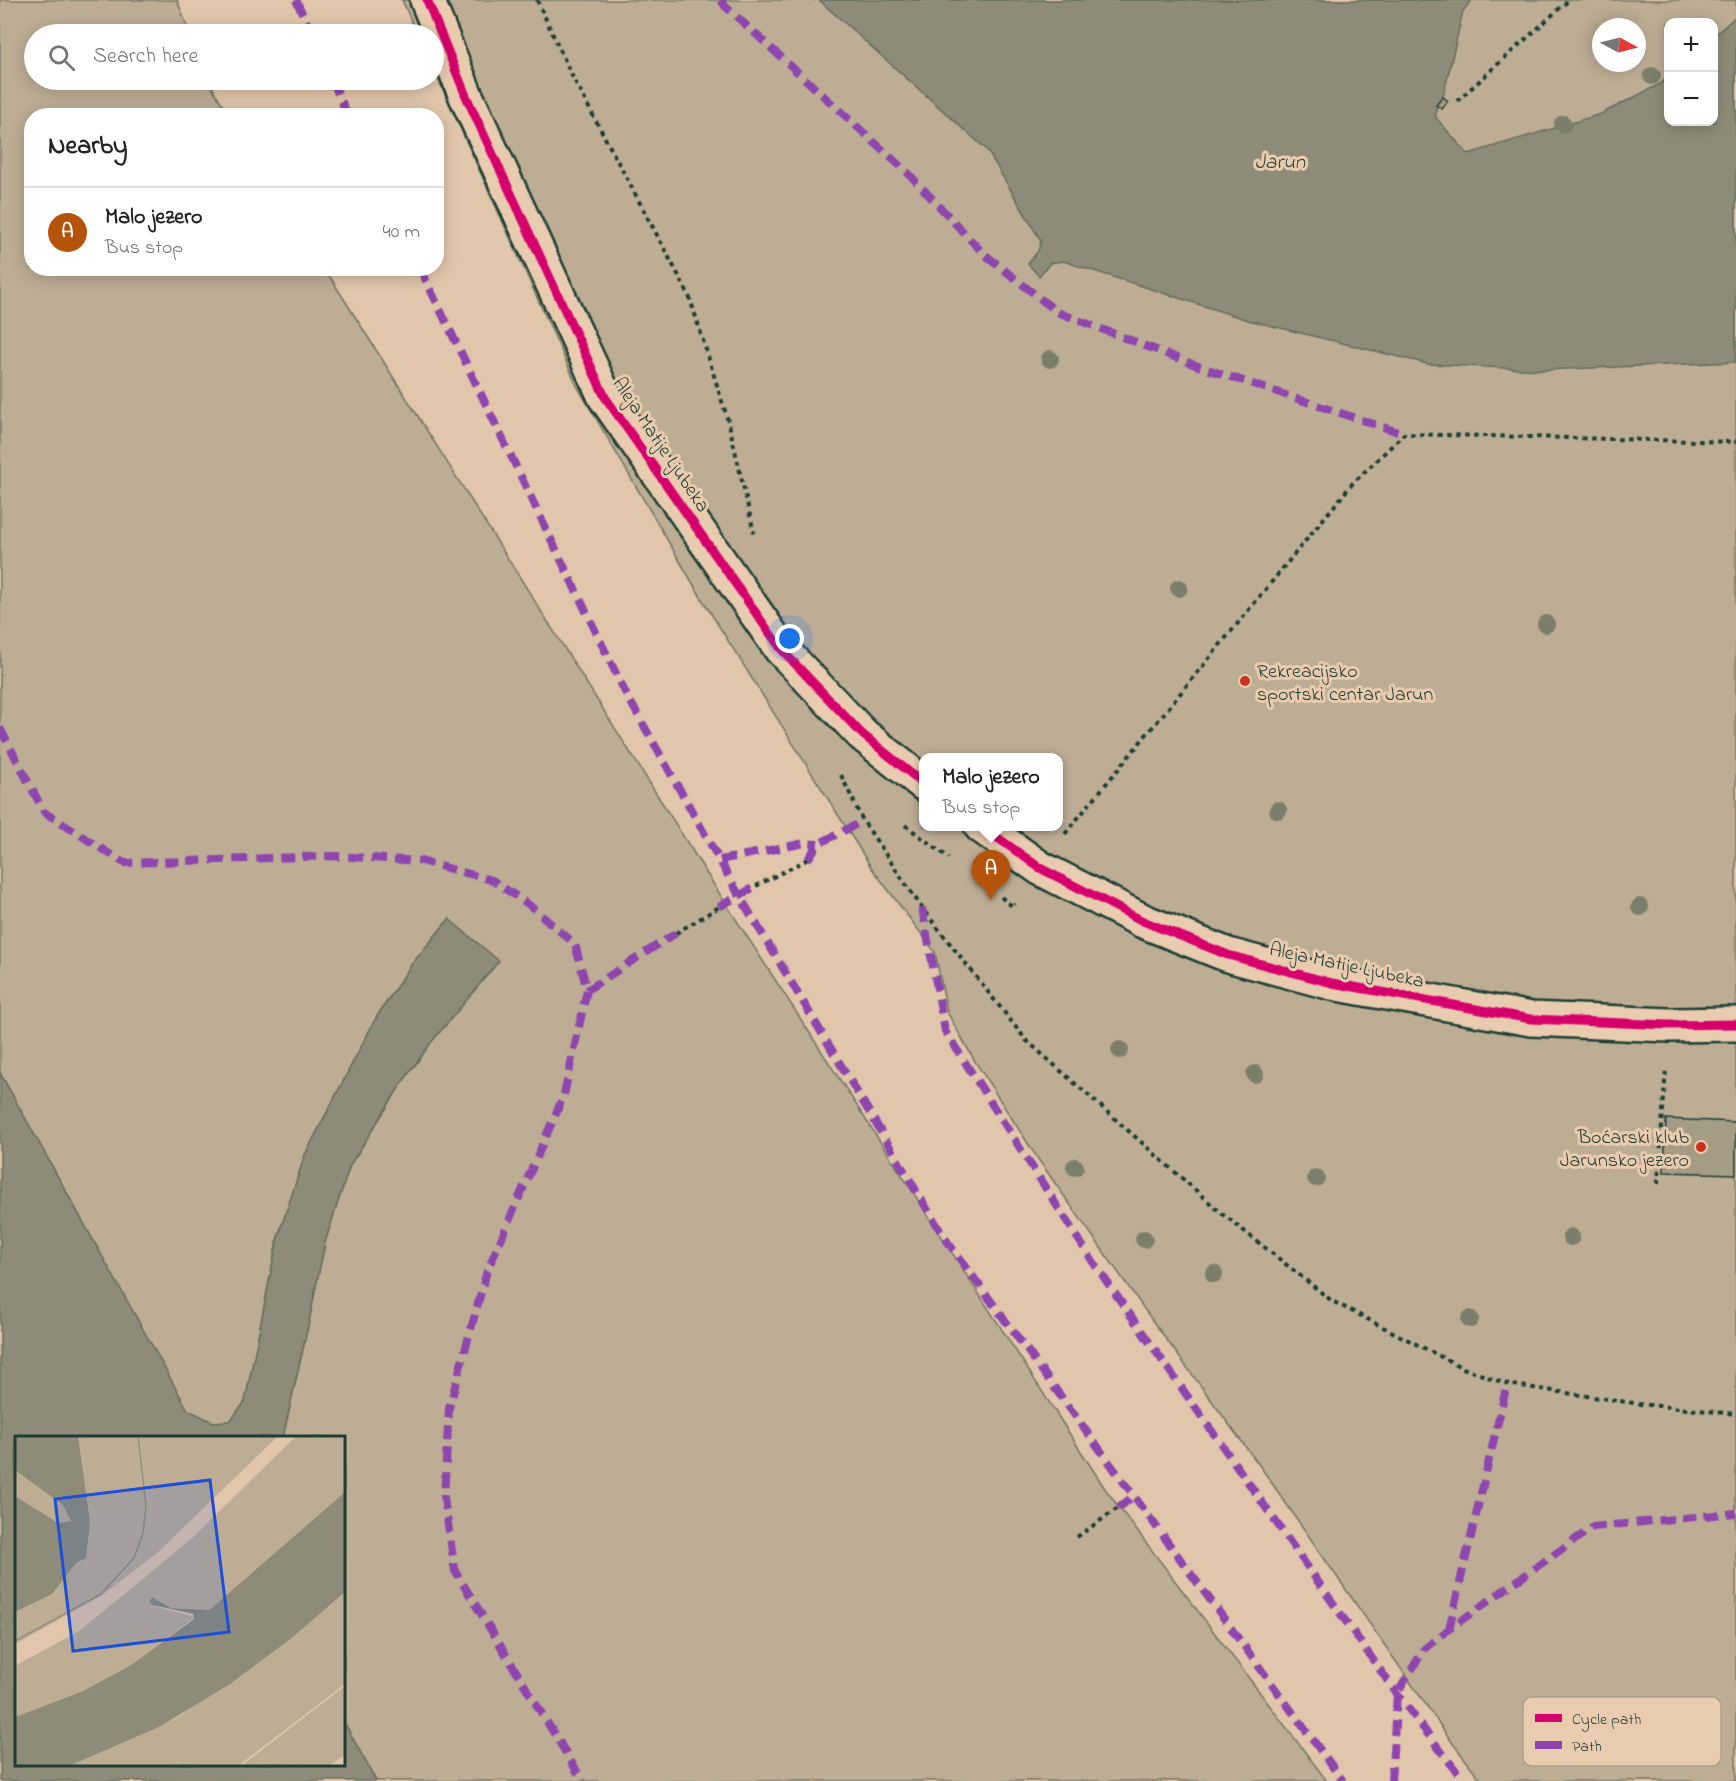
<!DOCTYPE html>
<meta charset="utf-8">
<style>
body{margin:0;font-family:"Indie Flower",sans-serif;background:#f6f6f6;color:#222}
.controls{position:absolute;right:18px;top:18px;display:grid;overflow:hidden;border-radius:12px;box-shadow:0 3px 15px #0003}
.controls button{width:54px;height:54px;display:grid;place-items:center;padding:0;border:0;border-bottom:2px solid #e0e0e0;background:#fff;color:#222;font:30px sans-serif}
.compass{position:absolute;left:1592px;top:18px;width:54px;height:54px;border-radius:50%;background:#fff;box-shadow:0 3px 15px #0003;rotate:97deg}
.you{position:absolute;left:790px;top:639px;width:21px;height:21px;margin:-15px;border:4px solid #fff;border-radius:50%;background:#1a73e8;box-shadow:0 0 0 9px #1a73e833}
.badge{display:grid;place-items:center;width:39px;height:39px;border-radius:50%;background:#b45309;color:#fff;font-size:20px;font-weight:700}
.pin{position:absolute;translate:-50% -50px;filter:drop-shadow(0 2px 3px #0008)}
.pin::after{content:'';position:absolute;top:32px;width:21px;height:18px;background:inherit;clip-path:polygon(0 0,100% 0,50% 100%)}
.popup{position:absolute;left:919px;top:753px;width:144px;height:78px;box-sizing:border-box;display:grid;place-content:center;border-radius:12px;background:#fff;filter:drop-shadow(0 2px 4px #0005);font-size:20px;white-space:nowrap;color:#767676}
.popup b{font-size:22px;color:#222}
.popup::after{content:'';position:absolute;left:50%;top:100%;margin-left:-12px;border:12px solid transparent;border-top-color:#fff}
.list{margin:0;padding:0;list-style:none}
h2{display:flex;justify-content:space-between;align-items:center;height:78px;margin:0;padding:0 24px;font-size:26px}
h2 small{font-size:20px;font-weight:400;color:#767676}
.list li{display:grid;grid-template-columns:39px 1fr auto;gap:18px;align-items:center;box-sizing:border-box;height:90px;padding:0 24px;border-top:2px solid #e0e0e0}
.list b{display:block;font-size:22px;white-space:nowrap}
.list p{margin:0;font-size:20px;white-space:nowrap;color:#767676}
.list em{font-size:20px;font-style:normal;color:#767676}
.icon{flex:none;width:33px;height:33px;fill:none;stroke:currentColor;stroke-width:2;stroke-linecap:round;stroke-linejoin:round}
.map{position:relative;flex:none;width:1736px;height:1781px;overflow:hidden}
.search{position:absolute;background:#fff;box-shadow:0 3px 15px #0003;left:24px;top:24px;width:420px;height:66px;display:flex;align-items:center;gap:15px;box-sizing:border-box;padding:0 21px;border-radius:33px;color:#767676;font-size:22px}
.panel{position:absolute;background:#fff;box-shadow:0 3px 15px #0003;left:24px;top:108px;width:420px;height:168px;border-radius:24px}
.map>svg:first-child{display:block}
</style>
<div class="map">
<svg width="1736" height="1781" viewBox="0 0 1736 1781">
<rect width="100%" height="100%" fill="#e1c6ab"/>
<filter id="ink" filterUnits="userSpaceOnUse"><feTurbulence type="fractalNoise" baseFrequency=".0167" numOctaves="2"/><feDisplacementMap in="SourceGraphic" scale="12" xChannelSelector="R" yChannelSelector="G"/><feConvolveMatrix kernelMatrix="1 2 1 2 8 2 1 2 1" color-interpolation-filters="sRGB"/></filter>
<g filter="url(#ink)">
<g fill="#bdad95" stroke="#6e7564" stroke-width="1.5" fill-rule="evenodd">
<polygon points="0,0 177,0 190,34 34,34 34,80 209,80 213,89 229,115 32,116 32,268 325,269 726,904 1106,1490 1327,1781 376,1781 344,1722 344,1438 283,1437 308,1326 325,1242 350,1165 404,1080 430,1044 449,919 411,965 376,1018 305,1155 278,1237 245,1402 230,1421 213,1422 188,1411 0,1073"/>
<path d="M402,0H1736V1781H1482L1454,1745L1262,1469L1152,1320L1038,1159L976,1063L947,1012L935,952L871,867L705,604L577,386L434,70V34H417ZM1668,22H1714V122H1668ZM1601,27H1637V63H1601ZM924,758H1058V826H924Z"/>
</g>
<g fill="#8e8c79" stroke="#626c5d" stroke-width="1.5">
<polygon points="819,0 1472,0 1463,11 1443,97 1436,105 1436,118 1468,154 1601,114 1660,84 1668,77 1668,122 1714,122 1714,36 1736,16 1736,362 1543,370 1428,364 1248,320 1063,261 1050,263 1039,276 1028,264 1038,251 1041,241 987,150"/>
<polygon points="449,919 499,961 430,1044 404,1080 350,1165 325,1242 308,1326 283,1437 16,1438 16,1764 344,1764 344,1722 376,1781 0,1781 0,1073 188,1410 213,1422 230,1421 245,1402 278,1237 305,1155 376,1018 411,965"/>
</g>
<g fill="#a59c86" stroke="#1f3d34" stroke-width="1.5">
<polygon points="1443,97 1448,101 1442,109 1436,105"/>
<polygon points="1666,1119 1736,1122 1736,1174 1664,1172"/>
</g>
<g fill="none" stroke-linecap="round" stroke-linejoin="round">
<defs>
<g id="minor">
<polyline points="427,0 466,96 605,397 781,649 862,734 924,784"/>
<polyline points="981,826 1040,868 1143,921 1228,955 1332,983 1531,1019 1669,1025 1736,1024"/>
</g>
</defs>
<use href="#minor" stroke="#1f3d34" stroke-width="38"/>
<g stroke="#1f3d34" stroke-width="4" stroke-dasharray="4.5 4.5" stroke-linecap="butt">
<polyline points="537,0 571,74 689,295 729,424 754,533"/>
<polyline points="1457,101 1569,0"/>
<polyline points="841,775 863,821 922,908 1026,1040 1219,1211 1332,1301 1463,1368 1507,1384 1640,1404 1736,1414"/>
<polyline points="905,825 949,858"/>
<polyline points="1065,834 1352,484 1404,434 1736,442"/>
<polyline points="756,886 808,859"/>
<polyline points="1001,897 1013,907 1015,904"/>
<polyline points="676,933 719,907"/>
<polyline points="1658,1184 1666,1068"/>
<polyline points="1077,1537 1118,1508"/>
</g>
<use href="#minor" stroke="#e9ccb0" stroke-width="33"/>
<g stroke="#8e44ad" stroke-width="8" stroke-dasharray="15 8" stroke-linecap="butt">
<polyline points="296,0 312,34"/>
<polyline points="721,0 725,6 909,174 983,253 1057,312 1198,366 1404,434"/>
<polyline points="332,80 348,116"/>
<polyline points="420,268 625,692 739,895 944,1237 1343,1781"/>
<polyline points="0,728 44,812 124,863 335,856 421,861 492,880 528,904 575,944 587,990 564,1095 487,1271 449,1408 444,1498 455,1571 583,1781"/>
<polyline points="808,859 818,844 863,821"/>
<polyline points="720,860 805,843 818,844"/>
<polyline points="719,907 756,886"/>
<polyline points="922,908 945,1031 1093,1262 1397,1694 1464,1781"/>
<polyline points="587,990 676,933"/>
<polyline points="1118,1508 1134,1496"/>
<polyline points="1449,1629 1507,1384"/>
<polyline points="1391,1781 1397,1694 1424,1649 1449,1629 1593,1527 1736,1513"/>
</g>
<defs>
<g id="cycleway">
<polyline points="427,0 466,96 605,397 781,649 862,734 924,784"/>
<polyline points="981,826 1040,868 1143,921 1228,955 1332,983 1531,1019 1669,1025 1736,1024"/>
</g>
</defs>
<use href="#cycleway" stroke="#e9ccb0" stroke-width="13"/>
<use href="#cycleway" stroke="#d6006c" stroke-width="9"/>
</g>
<g fill="#7b7e6c">
<circle cx="1652" cy="76" r="9"/>
<circle cx="1563" cy="124" r="9"/>
<circle cx="1050" cy="359" r="9"/>
<circle cx="1179" cy="588" r="9"/>
<circle cx="1546" cy="624" r="9"/>
<circle cx="1278" cy="810" r="9"/>
<circle cx="1640" cy="907" r="9"/>
<circle cx="1120" cy="1050" r="9"/>
<circle cx="1255" cy="1074" r="9"/>
<circle cx="1075" cy="1167" r="9"/>
<circle cx="1316" cy="1178" r="9"/>
<circle cx="1571" cy="1237" r="9"/>
<circle cx="1144" cy="1239" r="9"/>
<circle cx="1214" cy="1274" r="9"/>
<circle cx="1470" cy="1319" r="9"/>
</g>
</g>
<g fill="#c8321e" stroke="#e9ccb0" stroke-width="2">
<circle cx="1245" cy="681" r="6"/>
<circle cx="1701" cy="1147" r="6"/>
</g>
<g text-anchor="middle" stroke-width="6" stroke-linejoin="round" paint-order="stroke">
<g font-size="20" fill="#1f3d34" stroke="#e9ccb0">
<text transform="translate(662 444) rotate(56)" y="7">Aleja Matije Ljubeka</text>
<text transform="translate(1347 964) rotate(12)" y="7">Aleja Matije Ljubeka</text>
</g>
<g font-size="20" fill="#1f3d34" stroke="#e9ccb0" text-anchor="start">
<text x="1257" y="677">Rekreacijsko<tspan x="1257" dy="23">sportski centar Jarun</tspan></text>
<text x="1689" y="1143" text-anchor="end">Boćarski klub<tspan x="1689" dy="23">Jarunsko jezero</tspan></text>
</g>
<g font-size="21" font-style="italic" fill="#2a453b" stroke="#e9ccb0">
<text x="1280" y="168">Jarun</text>
</g>
</g>
<g transform="translate(15 1436)">
<rect width="330" height="330" fill="#e1c6ab"/>
<path d="M0,0H263L141,118L86,160L0,208ZM281,0H330V56L194,174L156,172L137,161L134,166L143,171L180,181L116,229L68,255L0,281V230L64,195L129,142L177,102ZM330,156V248L223,330H54L163,281L278,201ZM330,250V319L313,330H226Z" fill="#bdad95"/>
<path d="M0,0H63L75,86L71,122L61,127L37,158L0,176V60L43,87L56,85L48,69L0,34ZM330,56V156L278,201L215,248L146,290L54,330H0V281L68,255L116,229L179,183L178,178L138,169L134,166L137,161L156,172L194,174Z" fill="#8e8c79"/>
<path fill="none" stroke="#938f7b" stroke-width="1.5" d="M0,205L86,158L119,122L128,97L131,70L123,0"/>
<path fill="#1d4ed8" fill-opacity="0.15" stroke="#1d4ed8" stroke-width="3" d="M195,44L214,196L58,215L40,63Z"/>
<rect width="330" height="330" fill="none" stroke="#1f3d34" stroke-width="3"/>
</g>
<rect x="1523" y="1697" width="198" height="69" rx="9" fill="#e9ccb0" stroke="#aca18b" stroke-width="1.5"/>
<rect x="1535" y="1714" width="27" height="8" fill="#d6006c"/>
<rect x="1535" y="1741" width="27" height="8" fill="#8e44ad"/>
<g font-size="16" fill="#1f3d34">
<text x="1572" y="1724">Cycle path</text>
<text x="1572" y="1751">Path</text>
</g>
</svg>
<div class="controls">
<button>+</button>
<button>−</button>
</div>
<svg class="compass" viewBox="-18 -18 36 36"><path d="M0-13l5 13h-10z" fill="#e53935"/><path d="M0 13l5-13h-10z" fill="#767676"/></svg>
<div class="you"></div>
<div class="pin badge" style="left:991px;top:900px">A</div>
<div class="popup"><b>Malo jezero</b>Bus stop</div>
<div class="search"><svg class="icon" aria-label="search" viewBox="0 0 24 24"><circle cx="10" cy="10" r="6"/><path d="M15 15l6 6"/></svg>Search here</div>
<section class="panel">
<h2>Nearby<small></small></h2>
<ul class="list">
<li><span class="badge">A</span><div><b>Malo jezero</b><p>Bus stop</p></div><em>40 m</em></li>
</ul>
</section>
</div>
